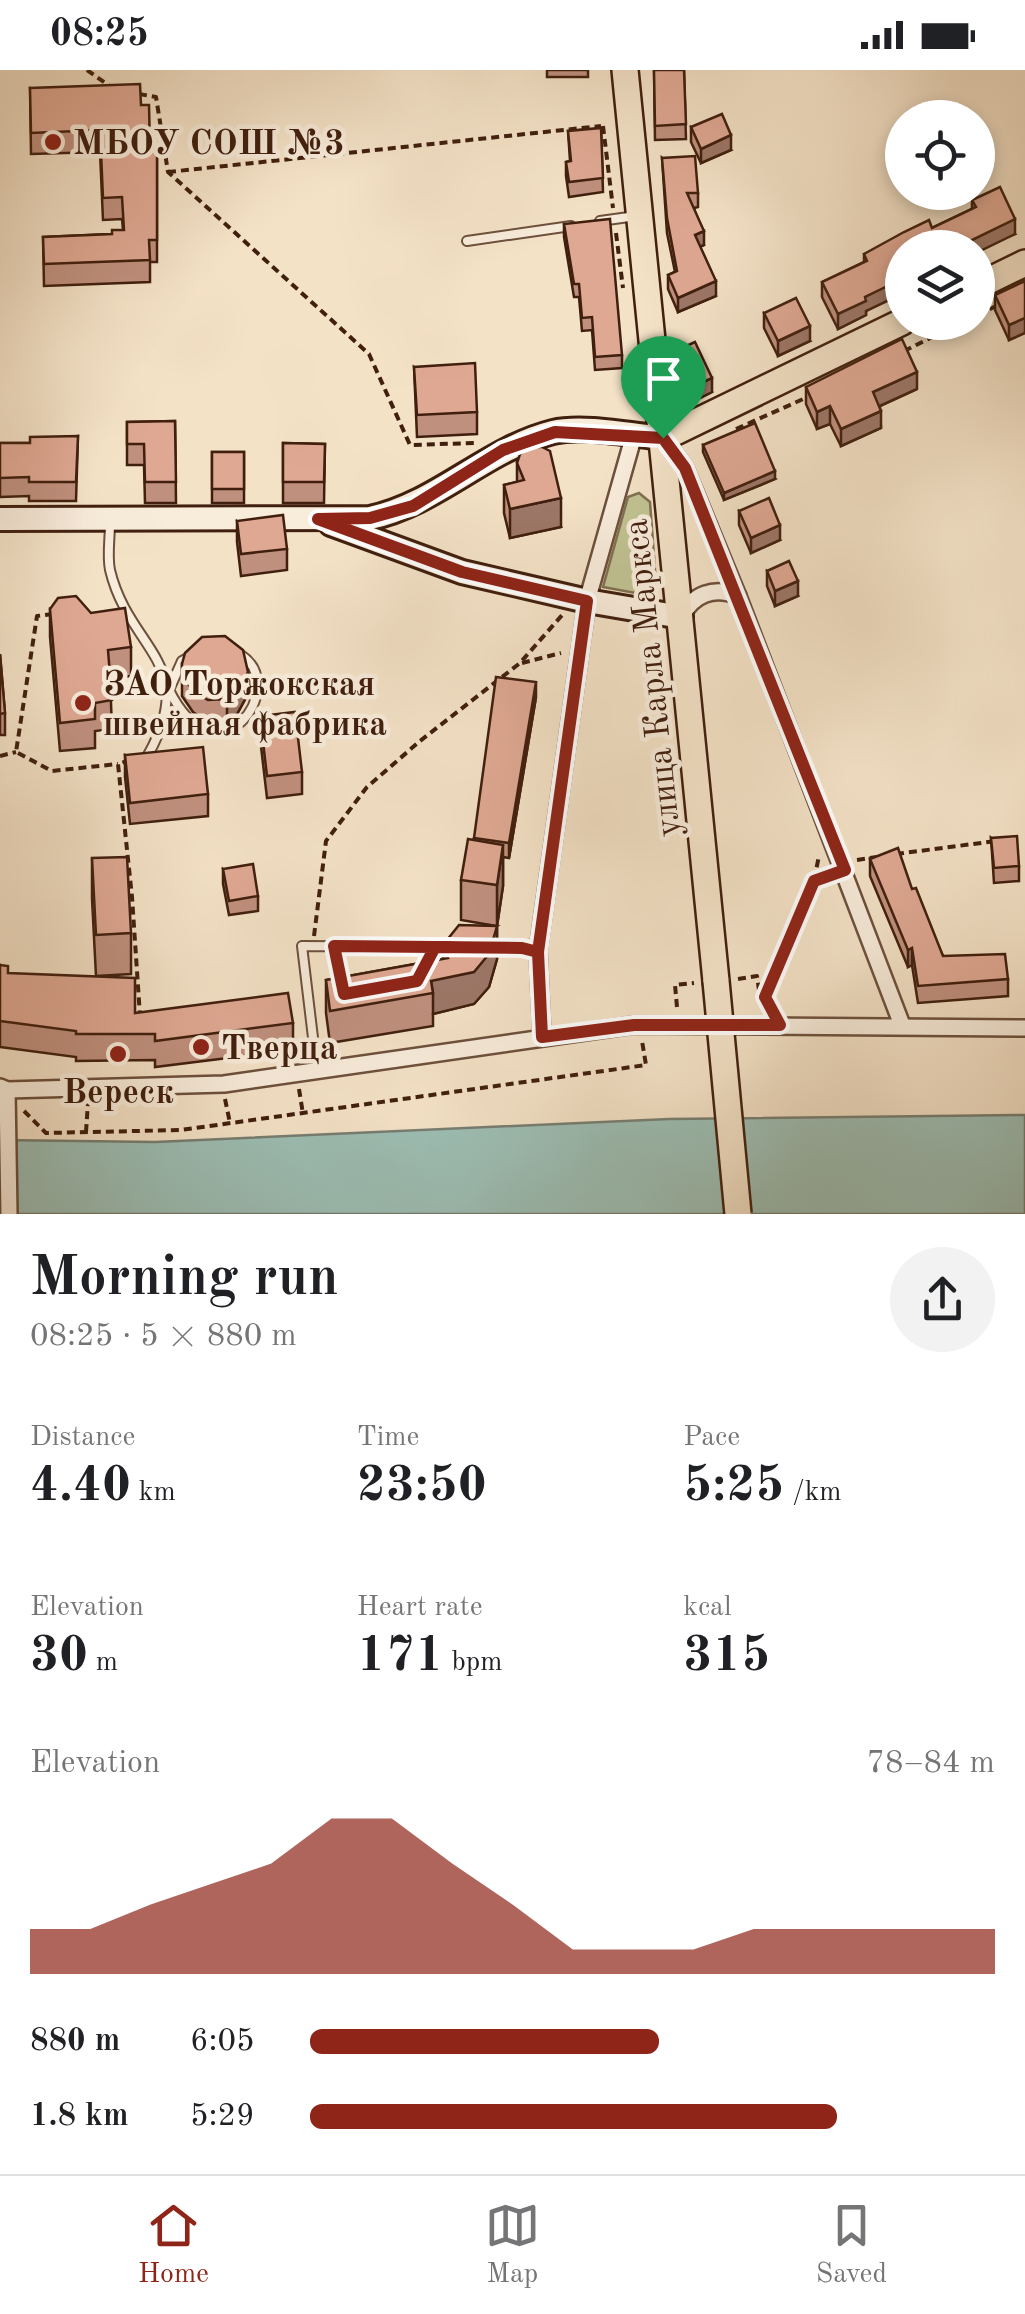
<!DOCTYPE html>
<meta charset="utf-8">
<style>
body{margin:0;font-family:"Old Standard TT",serif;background:#f2f2f2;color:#202124;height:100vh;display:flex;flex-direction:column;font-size:38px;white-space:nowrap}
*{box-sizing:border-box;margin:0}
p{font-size:32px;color:#757577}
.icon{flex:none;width:55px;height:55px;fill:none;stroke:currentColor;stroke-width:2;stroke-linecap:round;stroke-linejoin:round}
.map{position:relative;height:1144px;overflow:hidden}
.details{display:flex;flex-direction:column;background:#fff;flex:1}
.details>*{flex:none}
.buttons{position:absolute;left:885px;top:30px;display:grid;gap:20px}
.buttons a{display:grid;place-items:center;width:110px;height:110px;border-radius:50%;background:#fff;box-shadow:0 5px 15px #0003;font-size:50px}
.pin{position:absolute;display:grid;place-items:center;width:85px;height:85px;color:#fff;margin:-102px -42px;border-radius:50% 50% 50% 0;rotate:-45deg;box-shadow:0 0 10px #0007}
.pin .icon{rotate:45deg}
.round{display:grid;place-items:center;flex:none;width:105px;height:105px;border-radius:52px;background:#f2f2f2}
.head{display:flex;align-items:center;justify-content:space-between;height:170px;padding:0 30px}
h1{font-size:55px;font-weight:800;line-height:75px}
.metrics{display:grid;grid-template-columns:repeat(3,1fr);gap:15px;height:170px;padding:10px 30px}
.metrics div{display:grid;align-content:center}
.metrics b{font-size:50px;font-weight:800}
.metrics small{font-size:28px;font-weight:400}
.metrics p{font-size:28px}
.chart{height:280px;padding:20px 30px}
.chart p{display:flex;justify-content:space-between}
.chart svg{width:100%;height:180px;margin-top:10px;fill:#8f2418;opacity:.7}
ul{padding:0 30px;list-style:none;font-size:32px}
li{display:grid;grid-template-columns:160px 120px 1fr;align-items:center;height:75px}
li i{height:25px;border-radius:12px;background:#8f2418}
.status{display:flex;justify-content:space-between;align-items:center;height:70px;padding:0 50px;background:#fff;direction:ltr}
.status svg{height:28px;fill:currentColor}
.tab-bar{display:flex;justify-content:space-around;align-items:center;height:140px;border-top:2px solid #e0e0e0;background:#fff;font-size:28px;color:#757577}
.tab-bar a{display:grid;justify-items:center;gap:5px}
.tab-bar .current{color:#8f2418}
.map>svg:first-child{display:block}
.green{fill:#c0c293;stroke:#807050;stroke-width:2.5}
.water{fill:#9cbeb4;stroke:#777e72;stroke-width:2.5}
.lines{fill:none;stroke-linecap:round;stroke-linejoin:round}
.lane-casing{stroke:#6d503c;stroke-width:12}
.street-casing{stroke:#6d503c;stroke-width:20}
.secondary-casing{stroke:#401f0e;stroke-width:28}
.primary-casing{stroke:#401f0e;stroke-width:30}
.path{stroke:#401f0e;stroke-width:4;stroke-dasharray:8 5;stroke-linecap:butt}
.lane{stroke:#f8ecdb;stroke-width:8}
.street{stroke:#f8ecdb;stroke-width:15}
.secondary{stroke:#f8ecdb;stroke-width:22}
.primary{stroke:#f4e2c7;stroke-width:25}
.primary-bridge-casing{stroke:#401f0e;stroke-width:30;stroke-linecap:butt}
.primary-bridge{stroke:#f4e2c7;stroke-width:25}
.wall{fill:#c0907e;stroke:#401f0e;stroke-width:2.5}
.shaded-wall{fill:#9c7667;stroke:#401f0e;stroke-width:2.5}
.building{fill:#dfa893;stroke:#401f0e;stroke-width:2.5}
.route-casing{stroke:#fff;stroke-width:20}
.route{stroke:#8f2418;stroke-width:12}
.poi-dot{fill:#8f2418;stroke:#f8ecdb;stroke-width:4}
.labels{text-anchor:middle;stroke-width:9;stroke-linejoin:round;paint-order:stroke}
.poi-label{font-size:35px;font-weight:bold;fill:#401f0e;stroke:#f8ecdb;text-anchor:start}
.street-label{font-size:35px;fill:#401f0e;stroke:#f8ecdb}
</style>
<div class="status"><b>08:25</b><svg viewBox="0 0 49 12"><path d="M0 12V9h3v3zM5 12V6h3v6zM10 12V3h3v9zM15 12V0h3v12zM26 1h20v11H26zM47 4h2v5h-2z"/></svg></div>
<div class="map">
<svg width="1025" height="1144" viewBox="0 0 1025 1144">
<rect width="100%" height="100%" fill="#f4e2c7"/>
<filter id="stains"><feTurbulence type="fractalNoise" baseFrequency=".002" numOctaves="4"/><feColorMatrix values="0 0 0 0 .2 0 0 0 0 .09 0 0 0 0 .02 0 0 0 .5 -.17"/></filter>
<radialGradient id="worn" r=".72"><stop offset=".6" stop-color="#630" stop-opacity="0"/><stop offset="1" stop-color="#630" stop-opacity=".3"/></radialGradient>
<path class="green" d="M 639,423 L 650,432 L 657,527 L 603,517 L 628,427 Z"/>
<path class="water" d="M 1025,1045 L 1025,1144 L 0,1144 L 0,1070 L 155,1072 L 669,1049 Z"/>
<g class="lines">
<defs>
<g id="lane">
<path d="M 600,151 L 636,146"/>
<path d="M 467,171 L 571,156"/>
<path d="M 110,453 C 110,468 107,486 110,500 C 129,580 200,592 148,685"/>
<path d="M 211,575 C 221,577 232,579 241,585 C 290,617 218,718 169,620 L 182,591 Z"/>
<path d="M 334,876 L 343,916"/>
<path d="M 488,877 L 538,881"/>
<path d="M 314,976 L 302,876 L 449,877"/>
</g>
<g id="street">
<path d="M 665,371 L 685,398 L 738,526 L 902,955"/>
<path d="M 681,547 C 693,524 714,516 738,526"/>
<path d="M 542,967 L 538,881 L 587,531 L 634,365"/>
<path d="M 0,1017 L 7,1020 L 224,1014 L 634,955 L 1025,958"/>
<path d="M 7,1020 L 9,1144"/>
</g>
<g id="secondary">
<path d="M 0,449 L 370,448 C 437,434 486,379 553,362 C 583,355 632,365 663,368"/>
<path d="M 331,454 L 462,502 L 587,531 L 681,547"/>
</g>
<g id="primary">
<path d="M 625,0 L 716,911"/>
<path d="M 978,216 L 1025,193"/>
<path d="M 663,368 L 902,252"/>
</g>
</defs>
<use href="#lane" class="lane-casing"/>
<use href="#street" class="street-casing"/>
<use href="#secondary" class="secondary-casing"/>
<use href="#primary" class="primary-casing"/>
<g class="path">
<path d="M 87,0 L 111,17"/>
<path d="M 139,24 L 156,27 L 168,102 L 369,284 L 410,375 L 477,373"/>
<path d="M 603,56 L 613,138"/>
<path d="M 168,102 L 601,56"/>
<path d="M 616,163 L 623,218"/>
<path d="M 978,245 L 996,236"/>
<path d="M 904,281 L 963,252"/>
<path d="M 736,359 L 810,326"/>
<path d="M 53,544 L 37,546 L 16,682 L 52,701 L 118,694"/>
<path d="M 522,593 L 561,583"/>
<path d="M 0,686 L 16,682"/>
<path d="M 130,690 L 118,694 L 132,827 L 140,946"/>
<path d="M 896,784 L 996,771"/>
<path d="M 857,790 L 877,787"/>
<path d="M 814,810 L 819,786"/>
<path d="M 314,866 L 326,771 L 367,717 L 420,671 L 520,593 L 563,544"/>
<path d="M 738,909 L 757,906 L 761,934"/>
<path d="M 677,937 L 675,915 L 694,913"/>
<path d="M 773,941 L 765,927 L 813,811 L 826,806"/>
<path d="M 299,1019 L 303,1044"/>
<path d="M 225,1029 L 230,1053"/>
<path d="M 24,1041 L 46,1063 L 181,1060 L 646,995 L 642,971"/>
<path d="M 86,1062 L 88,1032"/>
</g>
<use href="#lane" class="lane"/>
<use href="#street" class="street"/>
<use href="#secondary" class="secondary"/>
<use href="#primary" class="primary"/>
<defs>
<path id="primary-bridge" d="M 716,911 L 738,1144"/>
</defs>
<use href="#primary-bridge" class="primary-bridge-casing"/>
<use href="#primary-bridge" class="primary-bridge"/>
</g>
<g class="wall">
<rect x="547" y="0" width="41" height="7"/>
<path d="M 654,0 L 684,0 L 686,69 L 655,70 Z"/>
<path d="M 30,18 L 141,35 L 150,77 L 157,77 L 157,192 L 150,192 L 150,212 L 44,216 L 43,167 L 112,164 L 123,160 L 122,149 L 103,150 L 100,82 L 31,84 Z"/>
<path d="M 691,57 L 731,80 L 701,93 L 691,72 Z"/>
<path d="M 601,58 L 603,122 L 569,127 L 566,106 L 566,92 L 570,91 L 568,61 Z"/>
<path d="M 662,88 L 698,123 L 698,137 L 694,138 L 704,175 L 700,177 L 716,226 L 678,242 L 668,219 L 668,205 L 675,202 L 667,163 Z"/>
<path d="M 972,130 L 1015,164 L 978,178 L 866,241 L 866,245 L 838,259 L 822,227 L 822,212 L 864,192 L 864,184 L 932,158 L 972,139 Z"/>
<path d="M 564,154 L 622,285 L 622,298 L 595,300 L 592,260 L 582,261 L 579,227 L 574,227 L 564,167 Z"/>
<path d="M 1025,211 L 1025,263 L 1009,270 L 995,240 L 995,225 Z"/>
<path d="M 764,243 L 810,271 L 778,286 L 764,258 Z"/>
<path d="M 673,282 L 712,322 L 690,333 L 673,297 Z"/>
<path d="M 414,297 L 477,342 L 477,364 L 417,367 Z"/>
<path d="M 806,317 L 917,319 L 880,336 L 881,358 L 841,376 L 830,354 L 817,359 L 806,334 Z"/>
<path d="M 175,351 L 176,433 L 145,433 L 144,395 L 127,395 L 127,352 Z"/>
<path d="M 78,366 L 76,431 L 29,431 L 29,426 L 0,427 L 0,373 L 30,373 Z"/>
<path d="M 283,373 L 325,374 L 324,433 L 283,433 Z"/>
<path d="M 703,375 L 775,409 L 724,430 L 703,382 Z"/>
<rect x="212" y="382" width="32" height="51"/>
<path d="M 517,393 L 561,457 L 510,468 L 504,443 L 504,415 L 517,412 Z"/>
<path d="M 739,441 L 780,470 L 751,483 L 739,455 Z"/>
<path d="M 237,451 L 287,479 L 287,500 L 241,506 L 237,472 Z"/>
<path d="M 767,501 L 798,526 L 775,536 L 767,516 Z"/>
<path d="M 50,539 L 131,577 L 131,606 L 110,608 L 112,659 L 95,661 L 95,678 L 60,681 L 50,567 Z"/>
<path d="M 0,584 L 5,643 L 5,665 L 0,665 Z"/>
<path d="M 182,594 L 248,624 L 237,644 L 227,650 L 208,652 L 193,642 L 182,626 Z"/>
<path d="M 536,627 L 509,788 L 503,787 L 503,816 L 497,856 L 497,889 L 489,917 L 474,934 L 433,944 L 433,956 L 330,973 L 326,943 L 326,910 L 443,889 L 443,875 L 496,856 L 461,850 L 461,810 L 474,768 Z"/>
<path d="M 260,646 L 302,702 L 302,724 L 267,728 L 260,668 Z"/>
<path d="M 125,685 L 208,724 L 208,746 L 130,754 L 125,707 Z"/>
<path d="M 991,768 L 1019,796 L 1019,811 L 994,813 Z"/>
<path d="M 92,788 L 131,863 L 131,904 L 96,906 L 92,829 Z"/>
<path d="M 870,789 L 912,819 L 943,886 L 1008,909 L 1008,926 L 918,933 L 912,895 L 908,897 L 870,806 Z"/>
<path d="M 223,799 L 258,826 L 258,841 L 229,845 L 223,814 Z"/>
<path d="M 0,895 L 8,903 L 135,943 L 293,953 L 293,980 L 155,997 L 155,990 L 76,991 L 76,987 L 0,977 Z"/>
</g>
<g class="shaded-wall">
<path d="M 731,65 L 731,80 L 701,93 L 701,79 Z"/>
<path d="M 1015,149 L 1015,164 L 978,182 L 978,178 L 968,178 L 968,172 Z"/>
<path d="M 704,161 L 704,175 L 695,179 L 695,165 Z"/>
<path d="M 902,206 L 902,224 L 866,241 L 866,245 L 838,259 L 838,244 L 865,227 Z"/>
<path d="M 716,211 L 716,226 L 678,242 L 678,228 Z"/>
<path d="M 1025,248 L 1025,263 L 1009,270 L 1009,255 Z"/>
<path d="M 810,256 L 810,271 L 778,286 L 778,271 Z"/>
<path d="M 917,302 L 917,319 L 873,339 L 873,322 Z"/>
<path d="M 712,308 L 712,322 L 690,333 L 690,318 Z"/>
<path d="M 830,336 L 830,354 L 817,359 L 817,342 Z"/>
<path d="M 881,341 L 881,358 L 841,376 L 841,359 Z"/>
<path d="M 775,401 L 775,409 L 724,430 L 724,423 Z"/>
<path d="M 561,428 L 561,457 L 510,468 L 510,439 Z"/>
<path d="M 780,455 L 780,470 L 751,483 L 751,468 Z"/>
<path d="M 798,511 L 798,526 L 775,536 L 775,521 Z"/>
<path d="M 248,602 L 248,624 L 237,644 L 227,650 L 227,629 Z"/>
<path d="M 536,612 L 536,627 L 509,788 L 509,773 Z"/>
<path d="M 503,775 L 503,816 L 497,856 L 497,815 Z"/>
<path d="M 497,856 L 497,889 L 489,917 L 474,934 L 433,944 L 433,923 L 431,911 Z"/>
<path d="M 912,878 L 912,895 L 908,897 L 908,880 Z"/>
</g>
<g class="building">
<path d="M 654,0 L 684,0 L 686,54 L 655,56 Z"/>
<path d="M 140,14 L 141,35 L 149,35 L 150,77 L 157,77 L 157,170 L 149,170 L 150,190 L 44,194 L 43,167 L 112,164 L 112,160 L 124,160 L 122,127 L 103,128 L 100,60 L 31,63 L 30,18 Z"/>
<path d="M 722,44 L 731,65 L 701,79 L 691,57 Z"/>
<path d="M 601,58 L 603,108 L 569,112 L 566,92 L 571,91 L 568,61 Z"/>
<path d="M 695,86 L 698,123 L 687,123 L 704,161 L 695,165 L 716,211 L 678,228 L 668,205 L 677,201 L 667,148 L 662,88 Z"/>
<path d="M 1000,117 L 1015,149 L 968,172 L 970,178 L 902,178 L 902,209 L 865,227 L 866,231 L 838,244 L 822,212 L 867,191 L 864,184 L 904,162 L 929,150 L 932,158 L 976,137 L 972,130 Z"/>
<path d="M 610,149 L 622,285 L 595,287 L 592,247 L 582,248 L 579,214 L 574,214 L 564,154 Z"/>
<path d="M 1025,211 L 1025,248 L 1009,255 L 995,225 Z"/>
<path d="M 796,228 L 810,256 L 778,271 L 764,243 Z"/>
<path d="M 902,269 L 917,302 L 873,322 L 881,341 L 841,359 L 830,336 L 817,342 L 806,317 Z"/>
<path d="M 695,272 L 712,308 L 690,318 L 673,282 Z"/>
<path d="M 475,293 L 477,342 L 417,345 L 414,297 Z"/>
<path d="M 175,351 L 176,412 L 145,412 L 144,374 L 127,374 L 127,352 Z"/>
<path d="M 755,353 L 775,401 L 724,423 L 703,375 Z"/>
<path d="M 78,366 L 76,412 L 29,412 L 29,407 L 0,408 L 0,373 L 30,373 L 30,367 Z"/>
<path d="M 283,373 L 325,374 L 324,412 L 283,412 Z"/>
<path d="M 530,377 L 542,377 L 550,381 L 561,428 L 510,439 L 504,415 L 524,410 L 517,393 L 520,384 Z"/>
<rect x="212" y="382" width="32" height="37"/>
<path d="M 769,428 L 780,455 L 751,468 L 739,441 Z"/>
<path d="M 283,445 L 287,479 L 241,484 L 237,451 Z"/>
<path d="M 789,491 L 798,511 L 775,521 L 767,501 Z"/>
<path d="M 76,526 L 91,543 L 125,538 L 131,577 L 108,580 L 112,630 L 95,633 L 95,649 L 60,653 L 50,539 L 58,528 Z"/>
<path d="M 225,566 L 243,580 L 248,602 L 237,622 L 227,629 L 208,630 L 193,621 L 182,605 L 182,594 L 185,583 L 202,567 Z"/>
<path d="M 0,584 L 5,643 L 0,644 Z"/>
<path d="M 496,607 L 536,612 L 509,773 L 474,768 Z"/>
<path d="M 295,642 L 302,702 L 267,706 L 260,646 Z"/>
<path d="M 203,677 L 208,724 L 130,733 L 125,685 Z"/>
<path d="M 1017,766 L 1019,796 L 994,798 L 991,768 Z"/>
<path d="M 468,769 L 503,775 L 497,815 L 461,810 Z"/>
<path d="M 898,778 L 912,819 L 916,818 L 943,886 L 1005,884 L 1008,909 L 918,916 L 912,878 L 908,880 L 870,789 Z"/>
<path d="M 127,787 L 131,863 L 96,865 L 92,788 Z"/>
<path d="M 253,794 L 258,826 L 229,831 L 223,799 Z"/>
<path d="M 459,855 L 497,856 L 489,884 L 474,902 L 431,911 L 433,923 L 330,941 L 326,910 L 448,888 L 443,875 Z"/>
<path d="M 0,895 L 8,896 L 8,903 L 135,908 L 135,943 L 288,923 L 293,953 L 155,971 L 155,964 L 76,964 L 76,961 L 0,951 Z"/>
</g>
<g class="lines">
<defs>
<path id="route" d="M 663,368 L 555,362 L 503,380 L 413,436 L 370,448 L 318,449 L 462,502 L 587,531 L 538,882 L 522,878 L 334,876 L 344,924 L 417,911 L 435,877 L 522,878 L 538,882 L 542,967 L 634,955 L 780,955 L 765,927 L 814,811 L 845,800 L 685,398 L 663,368"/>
</defs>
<use href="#route" class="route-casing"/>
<use href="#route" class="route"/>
</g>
<g class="poi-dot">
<circle cx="53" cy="72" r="10"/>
<circle cx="83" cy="633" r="10"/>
<circle cx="201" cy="977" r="10"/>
<circle cx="118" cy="984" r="10"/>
</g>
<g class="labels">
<g class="poi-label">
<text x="73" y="84">МБОУ СОШ №3</text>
<text x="103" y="625">ЗАО Торжокская<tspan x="103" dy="40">швейная фабрика</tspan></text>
<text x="221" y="989">Тверца</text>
<text x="118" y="1033" text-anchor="middle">Вереск</text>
</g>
<g class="street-label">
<text transform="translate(651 608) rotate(-96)" y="12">улица Карла Маркса</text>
</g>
</g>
<rect width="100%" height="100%" filter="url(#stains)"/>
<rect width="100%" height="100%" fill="url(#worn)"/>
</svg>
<div class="buttons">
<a><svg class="icon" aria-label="locate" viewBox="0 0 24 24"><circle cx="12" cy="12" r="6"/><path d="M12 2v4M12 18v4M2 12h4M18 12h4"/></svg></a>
<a><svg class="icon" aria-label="layers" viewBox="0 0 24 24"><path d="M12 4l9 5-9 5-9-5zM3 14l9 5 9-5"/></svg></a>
</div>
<div class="pin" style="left:663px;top:368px;background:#1e9e55"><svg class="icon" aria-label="arrive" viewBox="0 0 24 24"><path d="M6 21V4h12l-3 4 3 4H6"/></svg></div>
</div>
<section class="details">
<div class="head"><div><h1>Morning run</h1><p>08:25 · 5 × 880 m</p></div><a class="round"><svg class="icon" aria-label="share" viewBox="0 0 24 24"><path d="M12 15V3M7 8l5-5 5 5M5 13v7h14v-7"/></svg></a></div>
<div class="metrics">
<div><p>Distance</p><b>4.40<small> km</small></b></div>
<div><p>Time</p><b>23:50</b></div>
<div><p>Pace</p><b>5:25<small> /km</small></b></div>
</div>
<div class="metrics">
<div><p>Elevation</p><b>30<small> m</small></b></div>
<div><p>Heart rate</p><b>171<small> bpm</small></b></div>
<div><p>kcal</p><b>315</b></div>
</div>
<div class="chart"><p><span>Elevation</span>78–84 m</p>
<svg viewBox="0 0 160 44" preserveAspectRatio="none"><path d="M0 44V33L10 33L20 27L30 22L40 17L50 6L60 6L70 17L80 27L90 38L100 38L110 38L120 33L130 33L140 33L150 33L160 33V44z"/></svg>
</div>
<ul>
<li><b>880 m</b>6:05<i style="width:51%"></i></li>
<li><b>1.8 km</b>5:29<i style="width:77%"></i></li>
</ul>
</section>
<nav class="tab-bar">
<a class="current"><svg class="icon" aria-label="home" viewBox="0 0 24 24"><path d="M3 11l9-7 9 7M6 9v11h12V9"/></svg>Home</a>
<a><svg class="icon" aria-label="map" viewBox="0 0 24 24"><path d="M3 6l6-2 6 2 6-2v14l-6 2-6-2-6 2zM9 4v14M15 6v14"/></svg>Map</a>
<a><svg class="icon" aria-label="saved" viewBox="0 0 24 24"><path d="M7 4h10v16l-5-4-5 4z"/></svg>Saved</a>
</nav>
